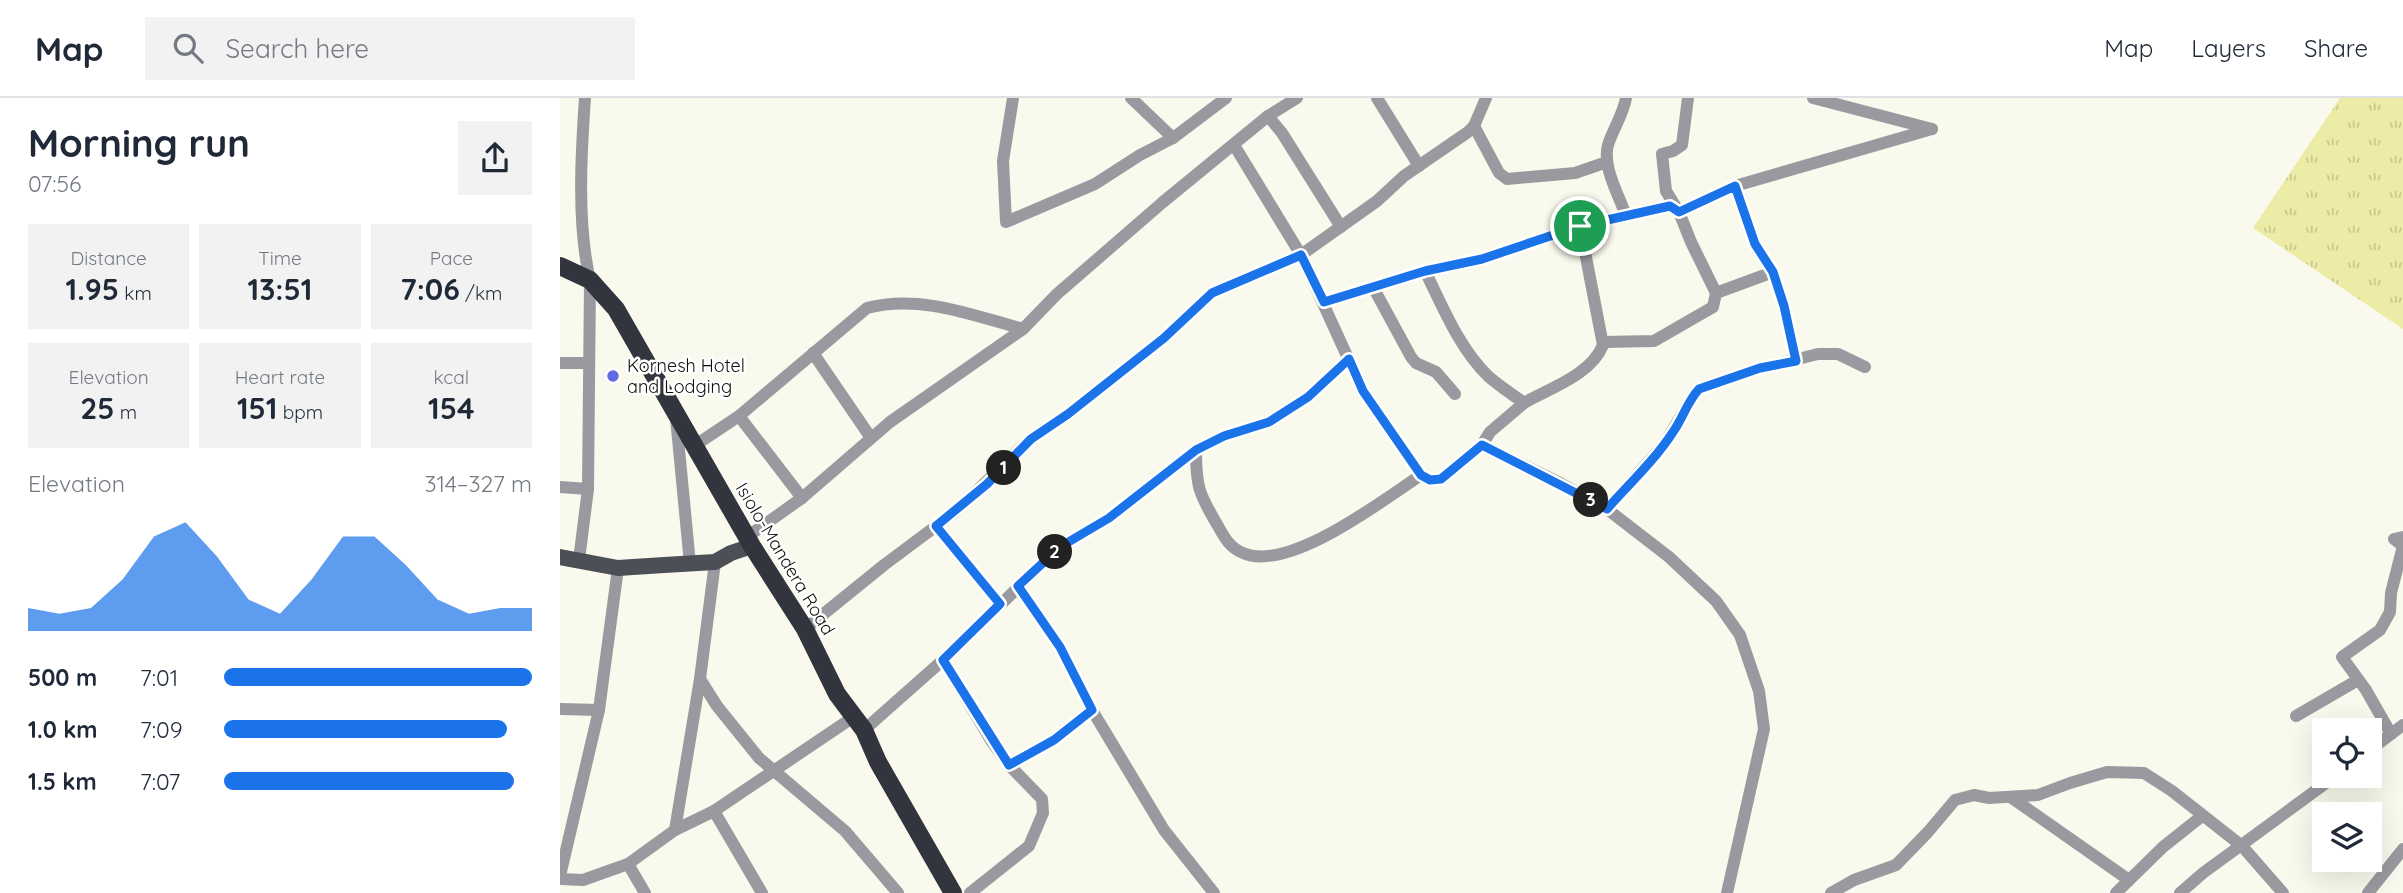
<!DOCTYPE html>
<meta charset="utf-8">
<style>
body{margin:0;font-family:Quicksand,sans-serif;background:#f2f2f3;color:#1f2937;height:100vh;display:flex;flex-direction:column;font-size:26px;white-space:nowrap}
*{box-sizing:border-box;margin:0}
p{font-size:23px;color:#747a83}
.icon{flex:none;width:38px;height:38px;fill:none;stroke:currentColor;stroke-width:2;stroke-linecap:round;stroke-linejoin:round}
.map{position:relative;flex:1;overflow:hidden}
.drawer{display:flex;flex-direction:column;background:#fff;width:560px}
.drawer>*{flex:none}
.controls{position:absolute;left:1752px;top:620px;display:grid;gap:14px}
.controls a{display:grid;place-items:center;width:70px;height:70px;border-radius:0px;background:#fff;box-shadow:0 7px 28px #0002;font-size:35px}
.pin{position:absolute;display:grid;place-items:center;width:60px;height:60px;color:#fff;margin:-30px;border:4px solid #fff;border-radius:50%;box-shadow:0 2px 7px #0007}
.km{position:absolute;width:35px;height:35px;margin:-18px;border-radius:50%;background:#222;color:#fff;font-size:19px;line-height:35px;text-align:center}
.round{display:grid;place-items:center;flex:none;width:74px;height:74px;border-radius:0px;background:#f2f2f3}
.headline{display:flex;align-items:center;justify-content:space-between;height:119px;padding:0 28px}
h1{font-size:38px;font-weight:800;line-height:52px}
.metrics{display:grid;grid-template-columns:repeat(3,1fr);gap:10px;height:119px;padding:7px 28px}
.metrics div{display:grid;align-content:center;border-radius:0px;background:#f2f2f3;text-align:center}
.metrics b{font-size:30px;font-weight:800}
.metrics small{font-size:19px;font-weight:400}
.metrics p{font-size:19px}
.chart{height:196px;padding:14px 28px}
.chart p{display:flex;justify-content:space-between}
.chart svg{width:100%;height:126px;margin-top:7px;fill:#1a73e8;opacity:.7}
ul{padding:0 28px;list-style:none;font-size:23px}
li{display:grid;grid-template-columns:112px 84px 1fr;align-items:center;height:52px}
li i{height:18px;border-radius:9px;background:#1a73e8}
header{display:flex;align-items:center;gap:42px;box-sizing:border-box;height:98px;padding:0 35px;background:#fff;border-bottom:2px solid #e0e1e3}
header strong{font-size:33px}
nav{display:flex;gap:38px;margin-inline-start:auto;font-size:24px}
.search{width:490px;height:63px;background:#f2f2f3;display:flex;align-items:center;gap:18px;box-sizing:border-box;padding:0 24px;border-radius:0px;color:#747a83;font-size:26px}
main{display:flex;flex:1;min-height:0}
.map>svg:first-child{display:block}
.grass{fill:url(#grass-tufts)}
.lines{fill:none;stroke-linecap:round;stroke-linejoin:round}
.minor{stroke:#999a9f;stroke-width:12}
.major{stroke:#4d4f57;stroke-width:16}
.highway{stroke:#33353e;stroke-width:18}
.route-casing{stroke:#fff;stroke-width:14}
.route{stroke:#1a73e8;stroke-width:9}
.poi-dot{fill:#6168e0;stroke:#fff;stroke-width:2.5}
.labels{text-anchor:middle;stroke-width:5;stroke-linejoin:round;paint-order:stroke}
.poi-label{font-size:18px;fill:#0f0f0b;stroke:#fff;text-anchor:start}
.street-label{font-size:18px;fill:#0f0f0b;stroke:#fff}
</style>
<header>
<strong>Map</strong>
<div class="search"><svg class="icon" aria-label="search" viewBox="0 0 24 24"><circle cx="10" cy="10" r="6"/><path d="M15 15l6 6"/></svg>Search here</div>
<nav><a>Map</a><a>Layers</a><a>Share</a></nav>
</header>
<main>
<section class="drawer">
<div class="headline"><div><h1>Morning run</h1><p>07:56</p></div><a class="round"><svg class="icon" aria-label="share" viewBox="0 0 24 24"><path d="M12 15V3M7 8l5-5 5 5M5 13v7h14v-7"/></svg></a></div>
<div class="metrics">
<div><p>Distance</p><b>1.95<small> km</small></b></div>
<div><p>Time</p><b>13:51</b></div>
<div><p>Pace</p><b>7:06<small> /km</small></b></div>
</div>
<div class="metrics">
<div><p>Elevation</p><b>25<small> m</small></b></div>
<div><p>Heart rate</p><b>151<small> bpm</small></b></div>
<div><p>kcal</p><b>154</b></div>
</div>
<div class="chart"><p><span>Elevation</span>314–327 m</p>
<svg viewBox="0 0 160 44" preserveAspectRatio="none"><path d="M0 44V36L10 38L20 36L30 26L40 11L50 6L60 18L70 33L80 38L90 26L100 11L110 11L120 21L130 33L140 38L150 36L160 36V44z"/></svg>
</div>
<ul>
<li><b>500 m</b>7:01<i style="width:100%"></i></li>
<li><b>1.0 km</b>7:09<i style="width:92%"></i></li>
<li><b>1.5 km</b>7:07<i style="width:94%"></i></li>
</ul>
</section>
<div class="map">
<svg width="1843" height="795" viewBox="0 0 1843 795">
<defs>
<pattern id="grass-tufts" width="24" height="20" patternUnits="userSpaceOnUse" patternTransform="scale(1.75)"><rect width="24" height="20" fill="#ececa6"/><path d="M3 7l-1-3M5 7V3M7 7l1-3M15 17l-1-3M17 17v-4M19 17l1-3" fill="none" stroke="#c9c98e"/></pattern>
</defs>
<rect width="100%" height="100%" fill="#f9f9ed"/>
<path class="grass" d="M 1780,0 L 1843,0 L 1843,231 L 1693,130 Z"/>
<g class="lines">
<g class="minor">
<path d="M 453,0 L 443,63 L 446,124 L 535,86 L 580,57 L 613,40 L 666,0"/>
<path d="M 571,0 L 613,40"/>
<path d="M 817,0 L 859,68"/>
<path d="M 1066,0 C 1063,17 1053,31 1048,47 C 1042,69 1059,97 1066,118"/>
<path d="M 1253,0 L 1372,31"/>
<path d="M 708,18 L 722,35 L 781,129"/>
<path d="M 914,28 L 939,75 L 947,81 L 1015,75 L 1047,64"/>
<path d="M 674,47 L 741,157 L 803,293 L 861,377 L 871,382 L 881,381 L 922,347 L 1000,385 L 1047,411 L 1109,459 L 1156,503 L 1180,537 L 1199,593 L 1204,631 L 1167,795"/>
<path d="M 1175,88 L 1195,146 L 1213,174 L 1224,208 L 1236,263"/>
<path d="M 865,173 C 883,209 899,250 928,278 C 939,288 952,296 964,305 L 930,334 L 922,347"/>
<path d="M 813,189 L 851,259 L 856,265 L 876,274 L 895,296"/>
<path d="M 1156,195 L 1213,174"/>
<path d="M 764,204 L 865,173 L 922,161 L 1020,128 L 1110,108 L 1119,114 L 1175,88 L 1372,31"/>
<path d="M 1043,244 L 1094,243 L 1153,209 L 1156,195 L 1131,144 L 1119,114 L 1106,93 L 1102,56 L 1113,53 L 1122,47 L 1128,0"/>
<path d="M 253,255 L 311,340"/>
<path d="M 0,265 L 28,265"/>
<path d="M 964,305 C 990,290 1031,277 1043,247 L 1020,128"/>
<path d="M 179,318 L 242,400"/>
<path d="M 116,320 L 130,466"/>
<path d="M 134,348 L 179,318 L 307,210 C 359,196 412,217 463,231"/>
<path d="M 636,352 C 636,389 639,396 658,428 C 664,439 670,450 683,455 C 729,475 823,402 861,377"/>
<path d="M 0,389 L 28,391"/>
<path d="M 1047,411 L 1105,345 L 1132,299 L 1139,291 L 1201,270 L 1258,256 L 1278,256 L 1305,269"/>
<path d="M 376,428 L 440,506"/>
<path d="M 187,439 L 242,400 L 330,324 L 463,231 L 497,196 L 603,104 L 708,18 L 737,0"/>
<path d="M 19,462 L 28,391 L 30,182 C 17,127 21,57 25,0"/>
<path d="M 458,488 L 500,549 L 532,612 L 604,732 L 654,795"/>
<path d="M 245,531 L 324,467 L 395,414 L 471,340 L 508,316 L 604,240 L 652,195 L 741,157 L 817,103 L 844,78 L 908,34 L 914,28 L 926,0"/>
<path d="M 383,562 L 432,644 L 449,667 L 494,642 L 532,612"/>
<path d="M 140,581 L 157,608 L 199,660 L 285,733 L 338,795"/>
<path d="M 0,611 L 39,612"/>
<path d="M 1736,618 L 1798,582"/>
<path d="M 304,632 L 383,562 L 500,449 L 549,420 L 636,352 L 664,338 L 709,324 L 748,299 L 789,261"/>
<path d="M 1831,636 L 1806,592 L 1782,559 L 1820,532 L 1830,514 L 1831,495 L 1843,448 L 1834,441 L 1843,439"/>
<path d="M 1810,652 L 1843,627"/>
<path d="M 1452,700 L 1569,782"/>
<path d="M 154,713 L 202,795"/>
<path d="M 115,732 L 140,581 L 155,464"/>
<path d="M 68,766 L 85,795"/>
<path d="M 0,778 L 39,612 L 58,470"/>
<path d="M 0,781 L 23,782 L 68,766 L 115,732 L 154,713 L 295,618"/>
<path d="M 410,795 L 469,748 L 483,715 L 482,701 L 449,667"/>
<path d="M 1271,795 L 1294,782 L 1336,767 L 1368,734 L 1395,702 L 1414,697 L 1429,700 L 1478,697 L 1510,685 L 1547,674 L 1584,675 L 1612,693 L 1682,748 L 1723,795"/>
<path d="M 1556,795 L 1603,749 L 1642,718"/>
<path d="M 1620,795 L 1643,775 L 1777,677"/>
<path d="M 1808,795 L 1843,751"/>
</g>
<path class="major" d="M 0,459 L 58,470 L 104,467 L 155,464 L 171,455 L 192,448"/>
<path class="highway" d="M 0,168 L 30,182 L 56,211 L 192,448 L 245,531 L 277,596 L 304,632 L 318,664 L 393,795"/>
</g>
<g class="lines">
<defs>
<path id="route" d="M 1175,88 L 1195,146 L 1213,174 L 1224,208 L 1236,263 L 1200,270 L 1139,291 C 1127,304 1123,320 1113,334 C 1095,362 1069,386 1047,411 L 922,347 L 881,381 L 870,382 L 861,377 L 803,293 L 789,261 L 748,299 L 709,324 L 664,338 L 636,352 L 549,420 L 500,449 L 458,488 L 500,549 L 532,612 L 494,642 L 449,667 L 383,562 L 440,506 L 376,428 L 427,386 L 471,341 L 508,316 L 604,240 L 652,195 L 741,157 L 764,204 L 865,173 L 922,161 L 1020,128 L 1110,108 L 1119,114 Z"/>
</defs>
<use href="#route" class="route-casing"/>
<use href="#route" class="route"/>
</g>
<circle class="poi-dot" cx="53" cy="278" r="7"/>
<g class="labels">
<g class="poi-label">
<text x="67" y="274">Kornesh Hotel<tspan x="67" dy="21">and Lodging</tspan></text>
</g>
<g class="street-label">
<text transform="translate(225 461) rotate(59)" y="6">Isiolo-Mandera Road</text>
</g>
</g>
</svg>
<div class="controls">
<a><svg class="icon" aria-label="locate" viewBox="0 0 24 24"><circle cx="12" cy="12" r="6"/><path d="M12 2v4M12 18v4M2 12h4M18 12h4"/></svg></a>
<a><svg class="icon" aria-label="layers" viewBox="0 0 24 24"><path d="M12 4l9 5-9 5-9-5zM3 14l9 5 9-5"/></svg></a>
</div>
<div class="pin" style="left:1020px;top:128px;background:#1e9e55"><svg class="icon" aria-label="arrive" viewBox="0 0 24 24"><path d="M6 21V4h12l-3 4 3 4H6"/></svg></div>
<b class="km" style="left:444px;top:370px">1</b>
<b class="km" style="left:495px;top:454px">2</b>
<b class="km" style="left:1031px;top:402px">3</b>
</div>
</main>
